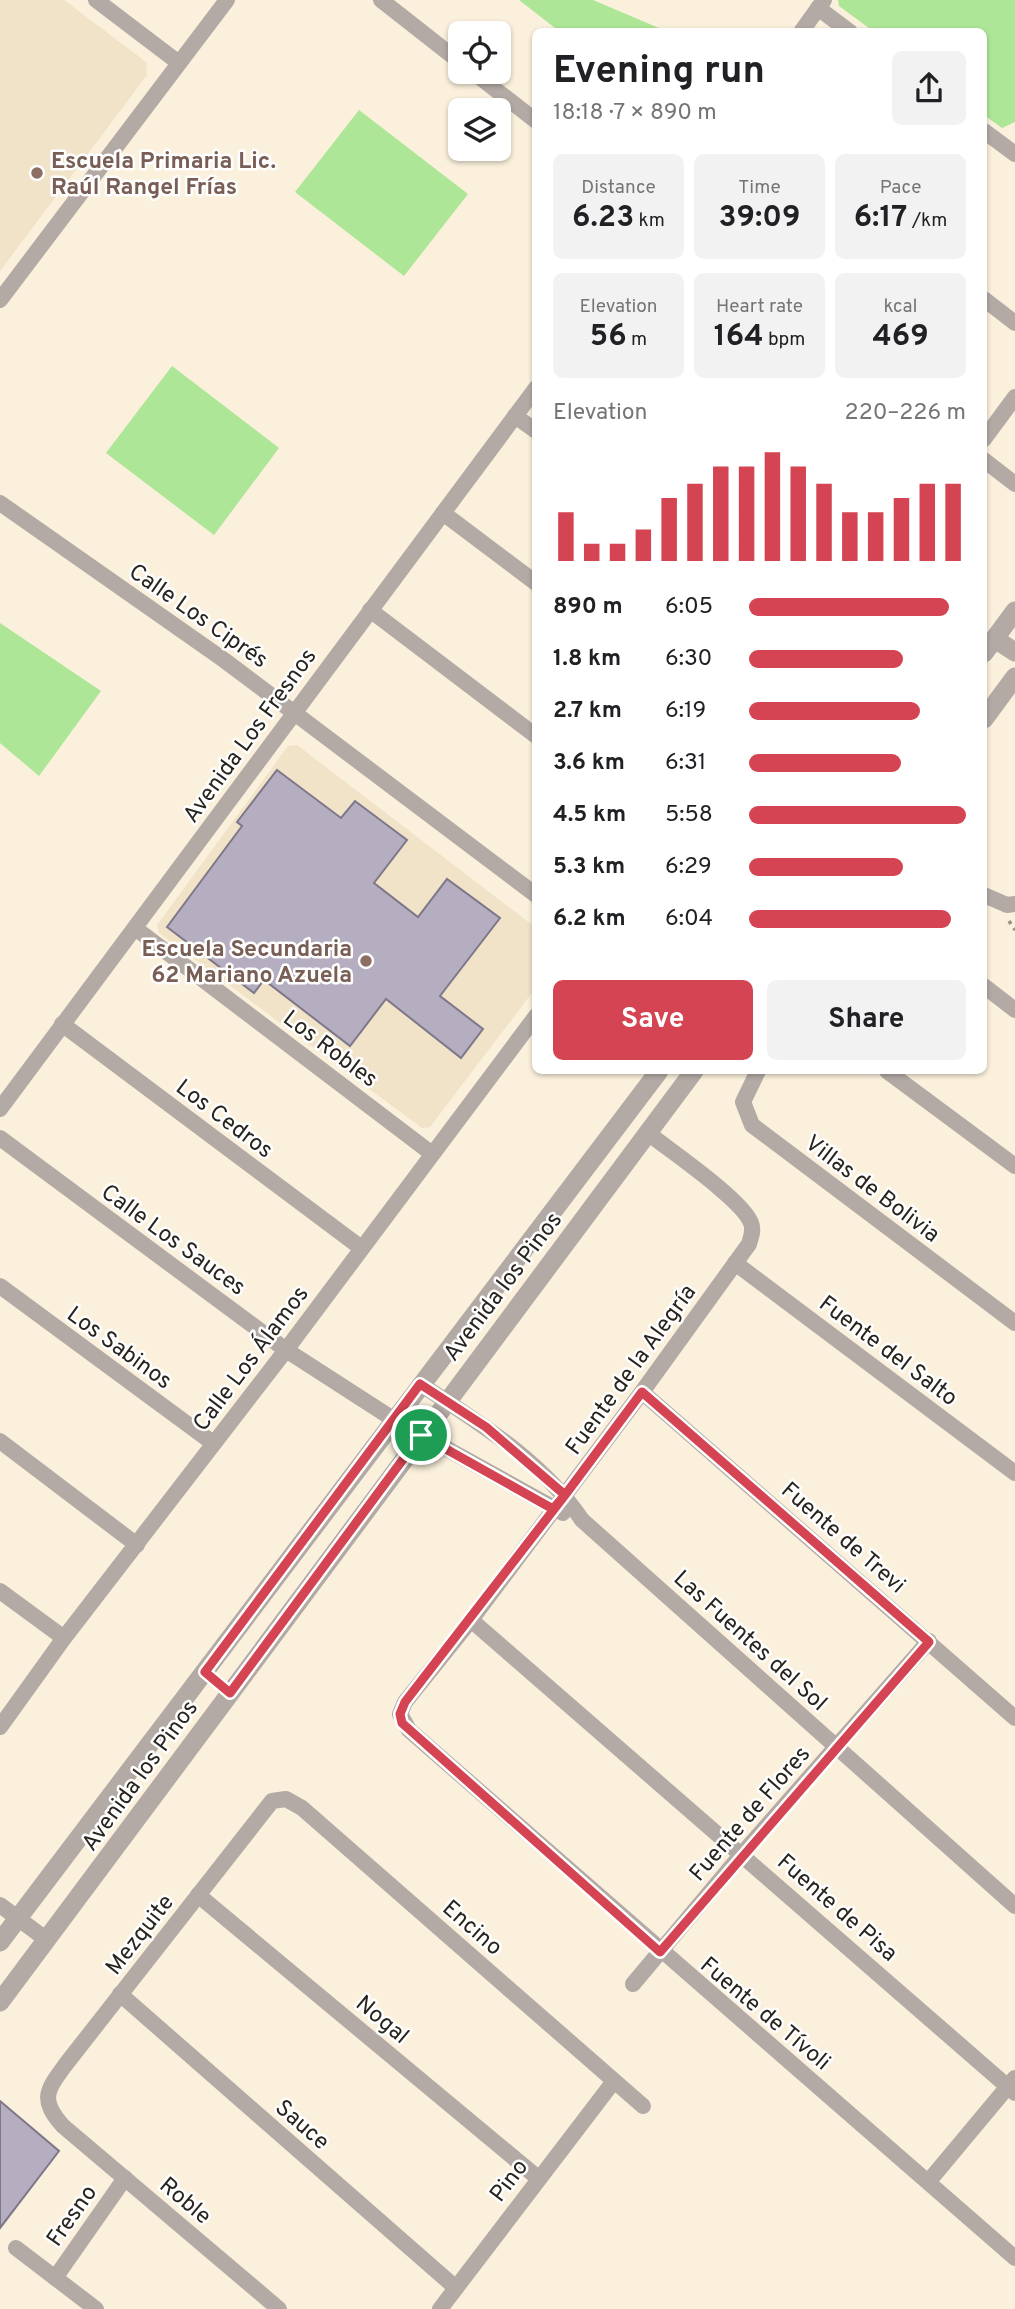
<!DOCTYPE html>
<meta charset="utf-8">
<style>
body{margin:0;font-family:Overpass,sans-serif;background:#f2f2f2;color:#202124;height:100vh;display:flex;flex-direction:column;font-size:26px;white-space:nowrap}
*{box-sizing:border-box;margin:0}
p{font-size:23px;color:#757577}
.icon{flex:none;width:38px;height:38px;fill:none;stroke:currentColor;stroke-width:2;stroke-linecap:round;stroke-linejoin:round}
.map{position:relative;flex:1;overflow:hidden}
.drawer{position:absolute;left:532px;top:28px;width:455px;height:1046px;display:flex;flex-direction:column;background:#fff;border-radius:10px;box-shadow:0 2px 5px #0004}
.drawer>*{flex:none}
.buttons{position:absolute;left:448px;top:21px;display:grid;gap:14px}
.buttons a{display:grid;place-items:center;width:63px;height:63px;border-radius:10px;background:#fff;box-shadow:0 2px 5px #0004;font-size:35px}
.pin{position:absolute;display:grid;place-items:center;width:60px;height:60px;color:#fff;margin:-30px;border:4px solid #fff;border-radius:50%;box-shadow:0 2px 7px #0007}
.round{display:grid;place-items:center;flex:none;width:74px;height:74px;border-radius:10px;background:#f2f2f2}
.summary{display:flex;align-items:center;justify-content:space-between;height:119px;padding:0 21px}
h1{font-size:38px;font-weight:700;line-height:52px}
.figures{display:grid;grid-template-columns:repeat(3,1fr);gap:10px;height:119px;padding:7px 21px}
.figures div{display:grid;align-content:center;border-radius:10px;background:#f2f2f2;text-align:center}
.figures b{font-size:30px;font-weight:700}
.figures small{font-size:19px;font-weight:400}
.figures p{font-size:19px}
.chart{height:196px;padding:14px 21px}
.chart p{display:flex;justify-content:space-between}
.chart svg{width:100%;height:126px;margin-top:7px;stroke:#d44452;stroke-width:6}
.button{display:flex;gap:14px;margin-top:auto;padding:14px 21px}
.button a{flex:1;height:80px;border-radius:10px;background:#d44452;color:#fff;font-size:28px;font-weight:700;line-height:80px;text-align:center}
.button a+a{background:#f2f2f2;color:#202124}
ul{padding:0 21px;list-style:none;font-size:23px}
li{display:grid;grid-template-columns:112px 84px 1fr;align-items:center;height:52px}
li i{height:18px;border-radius:9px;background:#d44452}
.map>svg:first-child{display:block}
.built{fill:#f0e3c8}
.green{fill:#ade696}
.building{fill:#b5adc0;stroke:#7e7789;stroke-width:2}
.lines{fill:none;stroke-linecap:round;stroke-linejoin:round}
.path{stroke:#9a9284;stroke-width:3.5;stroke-dasharray:3.5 5;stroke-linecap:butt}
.minor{stroke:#b3aaa5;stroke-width:16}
.tertiary{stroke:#b3aaa5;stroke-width:19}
.route-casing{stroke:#fff;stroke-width:14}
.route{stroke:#d44452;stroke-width:9}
.education-dot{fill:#8d6e63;stroke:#fefefe;stroke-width:2.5}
.labels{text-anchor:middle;stroke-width:5;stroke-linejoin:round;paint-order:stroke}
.education-label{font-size:23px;font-weight:bold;fill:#785e54;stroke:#fefefe;text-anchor:start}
.street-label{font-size:23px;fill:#28241d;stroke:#fefefe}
</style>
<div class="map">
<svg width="1015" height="2309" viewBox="0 0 1015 2309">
<rect width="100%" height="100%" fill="#faf0dc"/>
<g class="built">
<path d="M 0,0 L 64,0 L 146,62 L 147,75 L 0,271 Z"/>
<path d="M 297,745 L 535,927 L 535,989 L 430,1127 L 422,1128 L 159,933 L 157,925 L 288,746 Z"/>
</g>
<g class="green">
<path d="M 519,0 L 593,0 L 666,31 L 559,31 Z"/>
<path d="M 838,0 L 1015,0 L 1015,122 L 1002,128 L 984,115 L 984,32 L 873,31 L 839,6 Z"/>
<path d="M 359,110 L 468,194 L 404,276 L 295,192 Z"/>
<path d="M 172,366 L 279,448 L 214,535 L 106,453 Z"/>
<path d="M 0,623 L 101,691 L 39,776 L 0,743 Z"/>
</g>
<g class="building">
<path d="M 277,770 L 341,818 L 355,801 L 407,840 L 374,883 L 418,917 L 447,879 L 500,918 L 440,996 L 483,1029 L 461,1058 L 386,999 L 350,1046 L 264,980 L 254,993 L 167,927 L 242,826 L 237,822 Z"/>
<path d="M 0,2101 L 59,2151 L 0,2228 Z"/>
</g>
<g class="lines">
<path class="path" d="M 1009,921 L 1015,930"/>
<g class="minor">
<path d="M 96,0 L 179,63"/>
<path d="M 381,0 L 460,62"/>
<path d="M 818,8 L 850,32"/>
<path d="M 801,32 L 824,0"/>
<path d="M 473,72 L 536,121"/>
<path d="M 984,131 L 1015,154"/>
<path d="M 984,299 L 1015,323"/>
<path d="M 0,300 L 227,0"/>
<path d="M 515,416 L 536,431"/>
<path d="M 984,439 L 1015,397"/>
<path d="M 984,460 L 1015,484"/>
<path d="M 0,503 L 224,660 L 536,895"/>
<path d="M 443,513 L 536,583"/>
<path d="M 370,610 L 536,736"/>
<path d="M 984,895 L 1007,905 L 1015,904"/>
<path d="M 135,928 L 431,1153"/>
<path d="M 984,986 L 1015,1010"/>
<path d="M 62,1024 L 360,1247"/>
<path d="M 758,1071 L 743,1102 L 752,1125 L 1015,1323"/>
<path d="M 887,1071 L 1015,1166"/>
<path d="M 0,1109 L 536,388"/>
<path d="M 648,1133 C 669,1150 743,1200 751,1223 C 754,1230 751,1237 749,1244 L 642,1392 L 471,1620 L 405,1702 L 400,1714 L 409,1730 L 1015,2258"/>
<path d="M 0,1138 L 286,1350 L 393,1419 L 563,1513"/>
<path d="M 735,1263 L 1015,1473"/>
<path d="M 0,1286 L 213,1443"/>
<path d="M 420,1384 C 478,1422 542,1461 582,1520 L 1015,1906"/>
<path d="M 642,1392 L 1015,1718"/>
<path d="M 0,1441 L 137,1545"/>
<path d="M 0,1591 L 64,1638"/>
<path d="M 471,1620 L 1015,2093"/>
<path d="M 0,1727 L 64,1638 L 286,1350 L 536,1016"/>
<path d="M 198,1895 L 538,2178"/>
<path d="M 0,1905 L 47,1940"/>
<path d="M 633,1984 L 742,1854 L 929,1641"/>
<path d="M 120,1994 L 456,2288"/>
<path d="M 929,2181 L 1015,2078"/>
<path d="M 16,2248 L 96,2309"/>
<path d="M 55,2278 L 125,2178"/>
<path d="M 279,2309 L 63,2126 C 39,2099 47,2090 66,2064 L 272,1801 L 286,1799 L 302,1808 L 643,2106"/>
<path d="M 440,2309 L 614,2081"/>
</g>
<g class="tertiary">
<path d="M 995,639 L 1015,652"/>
<path d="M 984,653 L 1015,611"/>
<path d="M 984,719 L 1015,677"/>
<path d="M 0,1942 L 659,1071"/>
<path d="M 0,2002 L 694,1071"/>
</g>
</g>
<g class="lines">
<defs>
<path id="route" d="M 421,1435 L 230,1693 L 205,1672 L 420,1384 L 486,1427 L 565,1495 L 405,1702 L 400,1714 L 402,1723 L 660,1952 L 929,1642 L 642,1392 L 565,1495 L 553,1509 L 421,1435"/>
</defs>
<use href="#route" class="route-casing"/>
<use href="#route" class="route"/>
</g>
<g class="education-dot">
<circle cx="37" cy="173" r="7"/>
<circle cx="366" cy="961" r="7"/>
</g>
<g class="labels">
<g class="education-label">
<text x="51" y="168">Escuela Primaria Lic.<tspan x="51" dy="26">Raúl Rangel Frías</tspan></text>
<text x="352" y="956" text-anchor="end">Escuela Secundaria<tspan x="352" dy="26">62 Mariano Azuela</tspan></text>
</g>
<g class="street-label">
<text transform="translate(199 615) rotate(35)" y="8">Calle Los Ciprés</text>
<text transform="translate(249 735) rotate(-54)" y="8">Avenida Los Fresnos</text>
<text transform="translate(331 1048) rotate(37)" y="8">Los Robles</text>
<text transform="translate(225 1118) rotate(37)" y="8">Los Cedros</text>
<text transform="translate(873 1188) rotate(37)" y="8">Villas de Bolivia</text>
<text transform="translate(174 1239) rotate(36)" y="8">Calle Los Sauces</text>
<text transform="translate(502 1286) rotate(-53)" y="8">Avenida los Pinos</text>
<text transform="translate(120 1347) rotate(36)" y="8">Los Sabinos</text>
<text transform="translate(889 1350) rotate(37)" y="8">Fuente del Salto</text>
<text transform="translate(250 1358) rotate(-53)" y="8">Calle Los Álamos</text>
<text transform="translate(630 1369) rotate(-54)" y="8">Fuente de la Alegría</text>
<text transform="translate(844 1537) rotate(41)" y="8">Fuente de Trevi</text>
<text transform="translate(751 1640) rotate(42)" y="8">Las Fuentes del Sol</text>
<text transform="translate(139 1775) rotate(-54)" y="8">Avenida los Pinos</text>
<text transform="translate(749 1813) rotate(-49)" y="8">Fuente de Flores</text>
<text transform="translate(838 1907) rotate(41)" y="8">Fuente de Pisa</text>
<text transform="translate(473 1927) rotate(41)" y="8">Encino</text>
<text transform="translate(139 1934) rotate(-52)" y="8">Mezquite</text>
<text transform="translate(766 2013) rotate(40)" y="8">Fuente de Tívoli</text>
<text transform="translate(383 2019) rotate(40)" y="8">Nogal</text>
<text transform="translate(303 2124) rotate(41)" y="8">Sauce</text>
<text transform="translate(508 2180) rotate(-53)" y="8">Pino</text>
<text transform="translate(186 2200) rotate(40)" y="8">Roble</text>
<text transform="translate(71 2215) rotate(-55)" y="8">Fresno</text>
</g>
</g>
</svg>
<div class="buttons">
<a><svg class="icon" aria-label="locate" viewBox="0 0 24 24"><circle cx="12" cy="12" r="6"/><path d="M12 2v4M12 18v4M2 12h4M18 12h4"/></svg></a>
<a><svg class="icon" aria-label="layers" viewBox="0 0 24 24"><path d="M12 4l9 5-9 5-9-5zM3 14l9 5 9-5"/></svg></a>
</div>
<div class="pin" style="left:421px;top:1435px;background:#1e9e55"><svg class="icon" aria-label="arrive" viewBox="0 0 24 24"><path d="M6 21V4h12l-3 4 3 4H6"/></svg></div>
<section class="drawer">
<div class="summary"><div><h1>Evening run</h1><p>18:18 · 7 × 890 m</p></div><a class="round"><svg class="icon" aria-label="share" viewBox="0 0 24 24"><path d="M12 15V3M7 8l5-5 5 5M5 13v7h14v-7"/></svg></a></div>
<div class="figures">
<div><p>Distance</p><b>6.23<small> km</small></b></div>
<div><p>Time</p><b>39:09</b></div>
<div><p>Pace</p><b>6:17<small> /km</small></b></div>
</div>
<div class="figures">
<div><p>Elevation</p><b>56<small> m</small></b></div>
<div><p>Heart rate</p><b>164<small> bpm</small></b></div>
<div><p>kcal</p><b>469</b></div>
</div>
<div class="chart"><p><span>Elevation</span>220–226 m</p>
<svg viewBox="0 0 160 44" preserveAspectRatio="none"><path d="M5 44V27M15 44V38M25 44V38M35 44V33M45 44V22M55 44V17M65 44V11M75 44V11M85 44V6M95 44V11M105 44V17M115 44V27M125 44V27M135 44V22M145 44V17M155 44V17"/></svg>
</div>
<ul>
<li><b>890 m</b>6:05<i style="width:92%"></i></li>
<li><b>1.8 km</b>6:30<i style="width:71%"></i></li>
<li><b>2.7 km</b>6:19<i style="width:79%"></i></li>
<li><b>3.6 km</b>6:31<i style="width:70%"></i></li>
<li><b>4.5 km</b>5:58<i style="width:100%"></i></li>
<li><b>5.3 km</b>6:29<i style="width:71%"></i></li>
<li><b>6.2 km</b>6:04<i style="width:93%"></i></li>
</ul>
<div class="button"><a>Save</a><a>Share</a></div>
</section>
</div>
